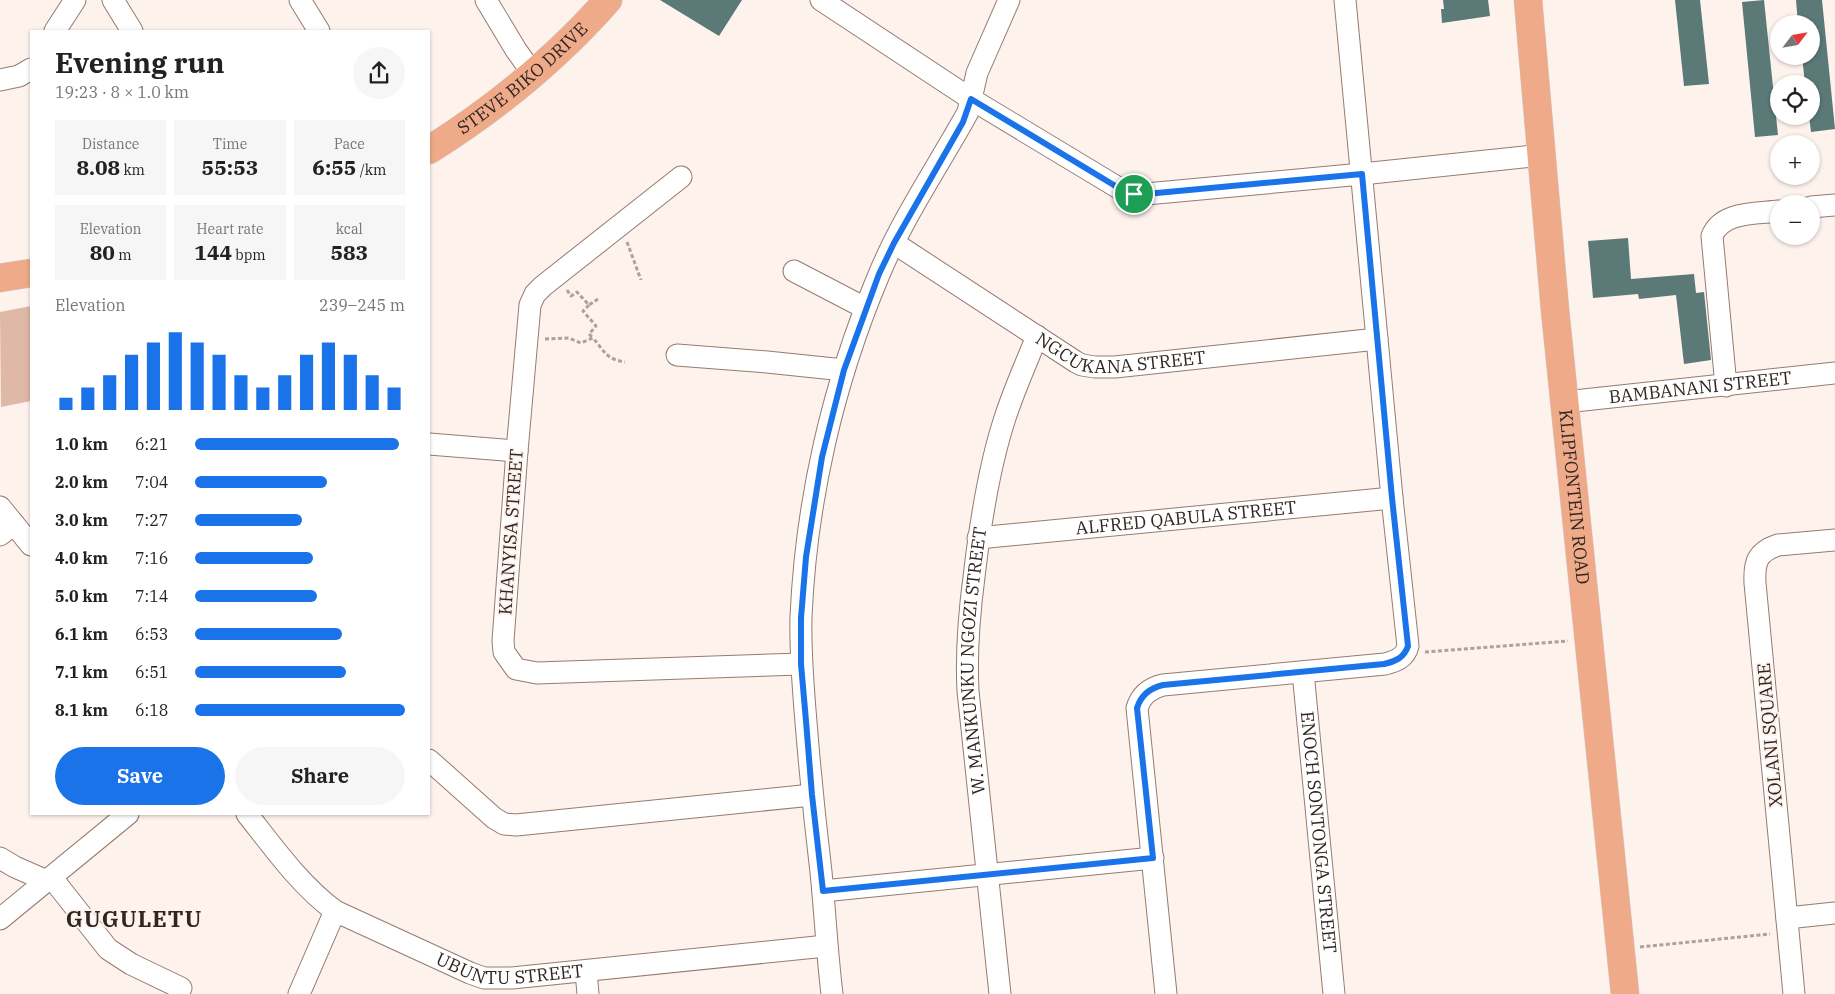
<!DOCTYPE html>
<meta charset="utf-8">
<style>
body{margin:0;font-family:"IBM Plex Serif",serif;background:#f6f6f6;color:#222;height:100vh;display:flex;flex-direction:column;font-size:19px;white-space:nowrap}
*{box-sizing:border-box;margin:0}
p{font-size:16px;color:#767676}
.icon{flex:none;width:28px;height:28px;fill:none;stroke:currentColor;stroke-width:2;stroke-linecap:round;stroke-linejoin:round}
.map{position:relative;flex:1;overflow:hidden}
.details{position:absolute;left:30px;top:30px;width:400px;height:785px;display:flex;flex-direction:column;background:#fff;border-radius:0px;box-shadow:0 1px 4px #0004}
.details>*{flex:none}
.needle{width:32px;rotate:59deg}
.controls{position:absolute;left:1770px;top:15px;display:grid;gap:10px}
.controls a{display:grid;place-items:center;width:50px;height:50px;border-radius:50%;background:#fff;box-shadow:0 1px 4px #0004;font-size:25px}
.pin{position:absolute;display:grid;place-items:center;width:42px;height:42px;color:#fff;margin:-21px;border:2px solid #fff;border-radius:50%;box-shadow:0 1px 5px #0007}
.round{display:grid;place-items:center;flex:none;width:52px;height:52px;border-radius:26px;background:#f6f6f6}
.summary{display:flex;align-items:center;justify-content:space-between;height:85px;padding:0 25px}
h1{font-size:28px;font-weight:700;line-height:38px}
.metrics{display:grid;grid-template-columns:repeat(3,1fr);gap:8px;height:85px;padding:5px 25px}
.metrics div{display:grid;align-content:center;border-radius:0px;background:#f6f6f6;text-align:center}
.metrics b{font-size:21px;font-weight:700}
.metrics small{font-size:14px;font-weight:400}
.metrics p{font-size:14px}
.chart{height:140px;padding:10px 25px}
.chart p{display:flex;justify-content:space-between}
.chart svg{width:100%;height:90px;margin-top:5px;stroke:#1a73e8;stroke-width:6}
.action{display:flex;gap:10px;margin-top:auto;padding:10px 25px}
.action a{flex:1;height:58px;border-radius:30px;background:#1a73e8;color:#fff;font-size:20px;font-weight:700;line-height:58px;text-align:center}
.action a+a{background:#f6f6f6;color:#222}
ul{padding:0 25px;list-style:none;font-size:16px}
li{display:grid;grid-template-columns:80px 60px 1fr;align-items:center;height:38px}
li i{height:12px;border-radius:6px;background:#1a73e8}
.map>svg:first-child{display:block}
.green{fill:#dfb8a7}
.building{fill:#5a7977}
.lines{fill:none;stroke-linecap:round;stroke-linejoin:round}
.minor-casing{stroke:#957b70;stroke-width:23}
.major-casing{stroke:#d1cfce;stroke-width:29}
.path{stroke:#aca19c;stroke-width:3;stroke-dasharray:4 2.5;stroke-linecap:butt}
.minor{stroke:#fff;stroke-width:21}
.major{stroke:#eeaa89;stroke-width:28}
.route-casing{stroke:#fff;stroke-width:10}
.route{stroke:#1a73e8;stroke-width:6}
.labels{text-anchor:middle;stroke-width:4;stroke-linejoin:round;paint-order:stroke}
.street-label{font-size:18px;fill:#302621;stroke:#fef2ed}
.district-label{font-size:22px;font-weight:bold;letter-spacing:1px;fill:#302621;stroke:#fef2ed}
</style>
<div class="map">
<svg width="1835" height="994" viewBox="0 0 1835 994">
<rect width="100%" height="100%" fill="#fef2ed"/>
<path class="green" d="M 31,306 L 31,401 L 1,407 L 0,312 Z"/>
<g class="building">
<path d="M 660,0 L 742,0 L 719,36 Z"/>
<path d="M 1443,0 L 1488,0 L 1490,16 L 1442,23 L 1441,9 L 1444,9 Z"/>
<path d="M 1675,0 L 1700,0 L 1709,84 L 1684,86 Z"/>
<path d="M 1764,0 L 1778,135 L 1755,137 L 1742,2 Z"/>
<path d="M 1796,0 L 1822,0 L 1835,129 L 1811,132 L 1809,116 L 1811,116 L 1811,84 L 1805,84 L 1802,56 L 1811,56 L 1811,24 L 1798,24 Z"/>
<path d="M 1628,238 L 1631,279 L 1694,274 L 1696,293 L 1704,292 L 1711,360 L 1684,364 L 1676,295 L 1639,299 L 1638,294 L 1593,298 L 1588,241 Z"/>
</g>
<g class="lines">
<defs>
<g id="minor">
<path d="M 113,0 L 132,31"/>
<path d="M 300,0 L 319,31"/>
<path d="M 486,0 L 516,50 L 533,74"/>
<path d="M 821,0 L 971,99 L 1122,190 L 1134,194 L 1146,194 L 1362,174 L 1542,155"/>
<path d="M 55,31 L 75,0"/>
<path d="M 0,80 L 19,76 L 31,69"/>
<path d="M 681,177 L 543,286 L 535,294 L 530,305 L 517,451 L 503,641 L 504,652 L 516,669 L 537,673 L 801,664"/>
<path d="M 1811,207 L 1835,205"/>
<path id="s1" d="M 894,243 L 1076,362 L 1082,365 L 1095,367 L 1115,367 L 1377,339"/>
<path d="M 794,271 L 865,308"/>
<path d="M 677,355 L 767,362 L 844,370"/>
<path d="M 1726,386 L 1712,236 C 1722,211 1756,214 1779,211"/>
<path id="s2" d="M 1565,402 L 1835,373"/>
<path d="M 429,444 L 517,451"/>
<path d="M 0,507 L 31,545"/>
<path d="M 0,535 L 14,524"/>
<path id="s3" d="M 978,538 L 1392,498"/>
<path id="s4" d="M 1303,672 L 1334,994"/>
<path d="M 429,760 L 494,818 L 504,824 L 516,825 L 812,795"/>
<path id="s5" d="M 247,814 C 274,848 300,885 335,911 L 470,973 L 484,978 L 512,978 L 826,946"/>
<path d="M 0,858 L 15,867 L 47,881"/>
<path d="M 52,878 L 108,949 L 131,964 L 181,988"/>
<path d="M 823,891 L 1153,858"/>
<path d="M 1787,918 L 1835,913"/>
<path d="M 0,919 L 128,814"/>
<path d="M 586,971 L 588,994"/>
<path d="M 299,994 L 335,911"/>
<path d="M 832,994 C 827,953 825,912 821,872 C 815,822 810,772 806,722 C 803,687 800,652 801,617 C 806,501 833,384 878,277 C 900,223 934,172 963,121 L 968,112 L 977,73 L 1009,0"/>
<path id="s6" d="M 1000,994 L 968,691 C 966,652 969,615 974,577 C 980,525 988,471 1004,421 C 1013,392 1026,364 1037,336"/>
<path d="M 1166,994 L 1137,708 C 1141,695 1150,688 1163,685 L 1385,664 C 1396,661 1405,658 1408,646 L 1392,498 L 1345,0"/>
<path d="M 1794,994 L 1755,583 C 1754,562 1757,552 1778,545 L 1835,540"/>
</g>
<g id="major">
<path id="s7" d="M 1528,0 L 1555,310 L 1625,994"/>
<path id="s8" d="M 429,150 C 496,108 556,59 608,0"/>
<path d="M 0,278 L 31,273"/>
</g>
</defs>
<use href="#minor" class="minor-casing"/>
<use href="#major" class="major-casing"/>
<g class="path">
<path d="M 627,242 L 641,280"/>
<path d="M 567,290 L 571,296 L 577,292 L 589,305 L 598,299"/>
<path d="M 589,305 L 583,311 L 596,326 L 589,334 L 593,338"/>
<path d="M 545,339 L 569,338 L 581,343 L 593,338 C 605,352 606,359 625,362"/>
<path d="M 1425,652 L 1568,641"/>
<path d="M 1640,947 L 1770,934"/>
</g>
<use href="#minor" class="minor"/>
<use href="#major" class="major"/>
</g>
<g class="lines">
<defs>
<path id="route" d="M 971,99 L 1122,190 L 1134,194 L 1146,194 L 1362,174 L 1392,498 L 1408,646 C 1404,658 1396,661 1384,664 L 1163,685 C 1150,688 1141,695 1137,708 L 1153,858 L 823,891 L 812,795 L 806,721 L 801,664 L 801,618 L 806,557 L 822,457 L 844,370 L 879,274 L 894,243 L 963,122 Z"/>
</defs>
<use href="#route" class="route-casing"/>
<use href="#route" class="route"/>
</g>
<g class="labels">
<g class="street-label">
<text dy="6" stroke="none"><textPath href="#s8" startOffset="118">STEVE BIKO DRIVE</textPath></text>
<text dy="6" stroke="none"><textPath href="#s1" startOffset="260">NGCUKANA STREET</textPath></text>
<text dy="6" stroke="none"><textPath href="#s2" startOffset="136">BAMBANANI STREET</textPath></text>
<text dy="6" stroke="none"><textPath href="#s7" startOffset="499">KLIPFONTEIN ROAD</textPath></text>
<text dy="6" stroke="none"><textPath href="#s3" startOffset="209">ALFRED QABULA STREET</textPath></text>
<text transform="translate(511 532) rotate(-86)" y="6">KHANYISA STREET</text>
<text dy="6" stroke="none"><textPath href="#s6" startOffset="335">W. MANKUNKU NGOZI STREET</textPath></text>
<text transform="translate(1770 735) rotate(-95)" y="6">XOLANI SQUARE</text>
<text dy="6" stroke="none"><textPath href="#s4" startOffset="161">ENOCH SONTONGA STREET</textPath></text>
<text dy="6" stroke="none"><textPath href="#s5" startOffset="319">UBUNTU STREET</textPath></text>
</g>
<g class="district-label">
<text x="134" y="927">GUGULETU</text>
</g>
</g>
</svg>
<div class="controls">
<a><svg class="needle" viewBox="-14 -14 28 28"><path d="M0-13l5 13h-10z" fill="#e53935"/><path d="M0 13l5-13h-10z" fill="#767676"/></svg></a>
<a><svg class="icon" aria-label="locate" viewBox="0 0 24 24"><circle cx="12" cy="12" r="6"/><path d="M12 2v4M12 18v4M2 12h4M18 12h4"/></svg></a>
<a>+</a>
<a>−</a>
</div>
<div class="pin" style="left:1134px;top:194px;background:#1e9e55"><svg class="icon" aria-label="arrive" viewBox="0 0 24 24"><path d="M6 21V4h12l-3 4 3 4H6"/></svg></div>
<section class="details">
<div class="summary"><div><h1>Evening run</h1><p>19:23 · 8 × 1.0 km</p></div><a class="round"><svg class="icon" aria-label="share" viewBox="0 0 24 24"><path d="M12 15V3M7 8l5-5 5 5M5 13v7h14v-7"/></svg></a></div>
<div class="metrics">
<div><p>Distance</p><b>8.08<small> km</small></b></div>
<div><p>Time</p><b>55:53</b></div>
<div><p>Pace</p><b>6:55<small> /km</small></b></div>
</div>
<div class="metrics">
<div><p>Elevation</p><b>80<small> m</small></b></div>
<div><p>Heart rate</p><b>144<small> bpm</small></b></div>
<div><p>kcal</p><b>583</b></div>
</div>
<div class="chart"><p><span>Elevation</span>239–245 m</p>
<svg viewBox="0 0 160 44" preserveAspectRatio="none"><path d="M5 44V38M15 44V33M25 44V27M35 44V17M45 44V11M55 44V6M65 44V11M75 44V17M85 44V27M95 44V33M105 44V27M115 44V17M125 44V11M135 44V17M145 44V27M155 44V33"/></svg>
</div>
<ul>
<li><b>1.0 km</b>6:21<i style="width:97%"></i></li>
<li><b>2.0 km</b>7:04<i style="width:63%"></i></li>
<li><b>3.0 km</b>7:27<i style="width:51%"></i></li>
<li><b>4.0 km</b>7:16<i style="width:56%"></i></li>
<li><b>5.0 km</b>7:14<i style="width:58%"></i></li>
<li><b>6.1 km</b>6:53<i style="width:70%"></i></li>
<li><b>7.1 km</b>6:51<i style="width:72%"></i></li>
<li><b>8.1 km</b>6:18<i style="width:100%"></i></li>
</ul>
<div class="action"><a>Save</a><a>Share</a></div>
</section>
</div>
